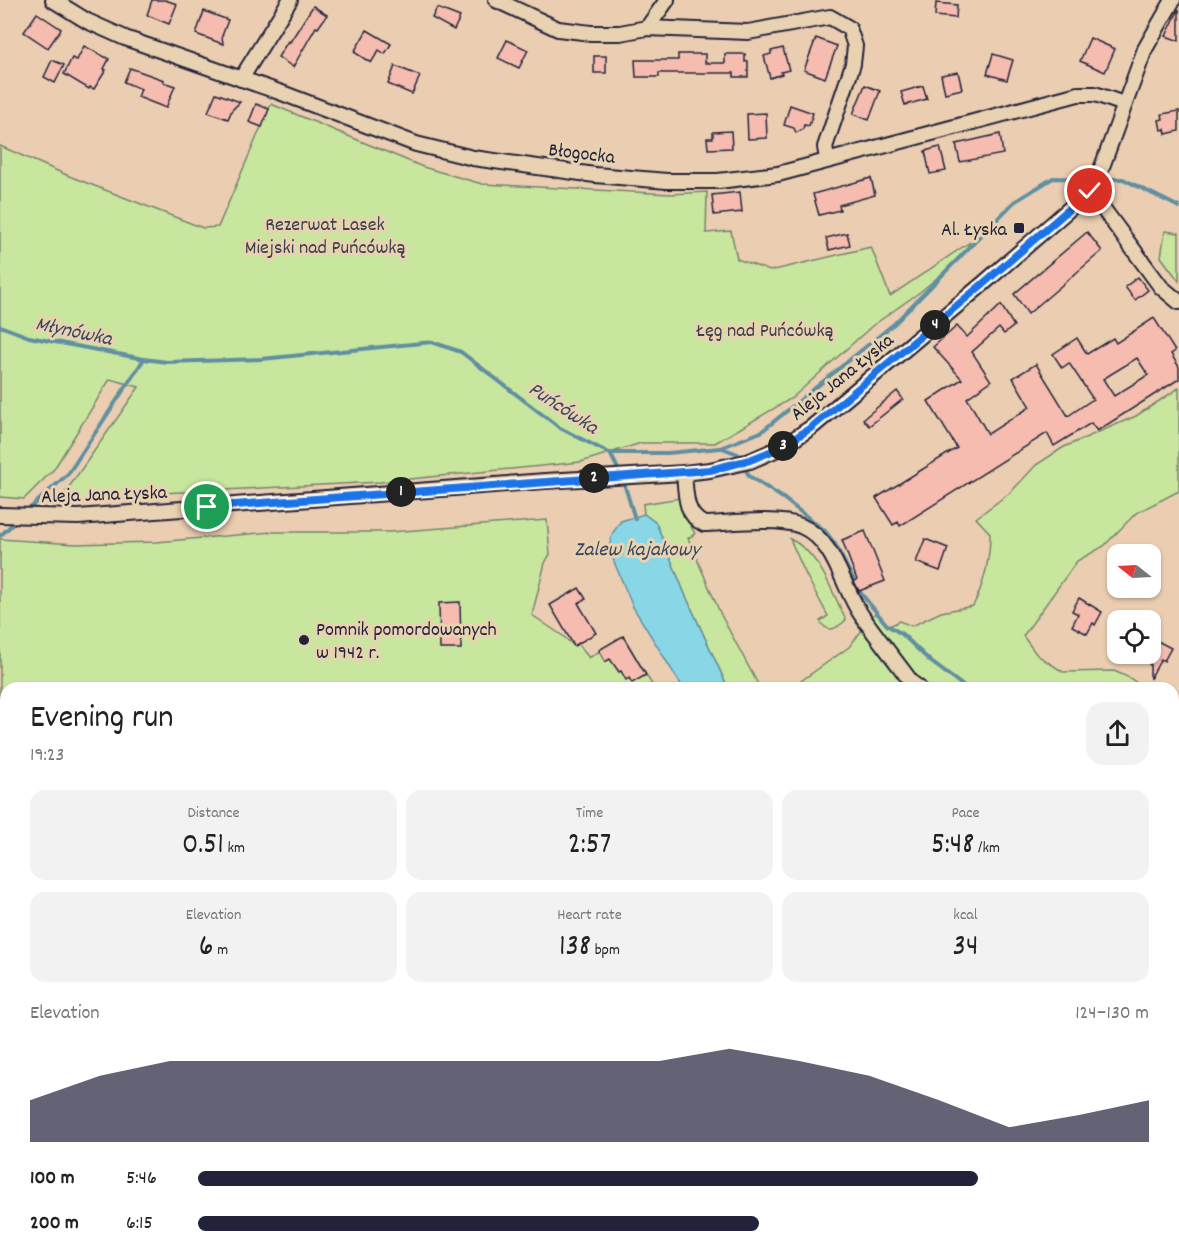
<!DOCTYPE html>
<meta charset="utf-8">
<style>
body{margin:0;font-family:Dekko,sans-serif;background:#f2f2f2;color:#222;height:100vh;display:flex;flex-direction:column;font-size:22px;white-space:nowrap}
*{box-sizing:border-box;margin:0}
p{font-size:20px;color:#767676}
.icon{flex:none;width:33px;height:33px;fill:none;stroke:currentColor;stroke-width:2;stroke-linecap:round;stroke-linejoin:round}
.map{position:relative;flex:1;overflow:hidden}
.panel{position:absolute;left:0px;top:682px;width:1179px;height:578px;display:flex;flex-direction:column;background:#fff;border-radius:18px 18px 0 0;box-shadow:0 2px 4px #0004}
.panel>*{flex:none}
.needle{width:39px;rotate:288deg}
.fabs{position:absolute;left:1107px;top:544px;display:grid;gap:12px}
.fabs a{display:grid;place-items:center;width:54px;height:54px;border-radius:12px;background:#fff;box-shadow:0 2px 4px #0004;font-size:30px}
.pin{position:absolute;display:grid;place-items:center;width:51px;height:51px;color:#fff;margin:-26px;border:3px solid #fff;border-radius:50%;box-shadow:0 2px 6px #0007}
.km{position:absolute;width:30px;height:30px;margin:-15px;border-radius:50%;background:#222;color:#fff;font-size:16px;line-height:30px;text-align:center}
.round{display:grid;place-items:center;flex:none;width:63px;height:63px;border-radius:18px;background:#f2f2f2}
.head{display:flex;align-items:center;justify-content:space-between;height:102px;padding:0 30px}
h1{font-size:33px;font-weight:600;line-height:45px}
.figures{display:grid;grid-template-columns:repeat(3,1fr);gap:9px;height:102px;padding:6px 30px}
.figures div{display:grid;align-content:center;border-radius:15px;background:#f2f2f2;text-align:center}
.figures b{font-size:30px;font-weight:600}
.figures small{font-size:16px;font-weight:400}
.figures p{font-size:16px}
.chart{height:168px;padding:12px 30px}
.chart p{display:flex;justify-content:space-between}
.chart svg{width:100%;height:108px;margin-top:6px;fill:#22223b;opacity:.7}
ul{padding:0 30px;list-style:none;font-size:20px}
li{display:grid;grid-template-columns:96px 72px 1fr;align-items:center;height:45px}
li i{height:15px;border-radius:8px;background:#22223b}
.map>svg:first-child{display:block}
.green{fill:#c8e69e;stroke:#75846c;stroke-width:1.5}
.water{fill:#89d7e6;stroke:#608fa2;stroke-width:1.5}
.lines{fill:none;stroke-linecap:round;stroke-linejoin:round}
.stream{stroke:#608fa2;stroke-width:4}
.building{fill:#f6bcb0;stroke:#22223b;stroke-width:1.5;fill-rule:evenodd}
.minor-casing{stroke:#22223b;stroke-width:18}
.minor{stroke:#e8d2b1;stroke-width:14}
.route-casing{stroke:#fff;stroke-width:12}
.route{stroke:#1a73e8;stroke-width:8}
.poi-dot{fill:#22223b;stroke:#e8d2b1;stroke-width:2}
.labels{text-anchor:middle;stroke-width:6;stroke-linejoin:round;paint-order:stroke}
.street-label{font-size:20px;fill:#22223b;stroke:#e8d2b1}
.park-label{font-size:20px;fill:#3b3f4a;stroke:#e8d2b1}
.poi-label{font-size:20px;fill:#22223b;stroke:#e8d2b1;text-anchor:end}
.water-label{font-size:21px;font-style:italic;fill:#37465d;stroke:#e8d2b1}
</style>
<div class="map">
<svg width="1179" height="1259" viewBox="0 0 1179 1259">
<rect width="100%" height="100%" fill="#ebceb1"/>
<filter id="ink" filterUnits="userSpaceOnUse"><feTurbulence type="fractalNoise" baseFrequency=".0167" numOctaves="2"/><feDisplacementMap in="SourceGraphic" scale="12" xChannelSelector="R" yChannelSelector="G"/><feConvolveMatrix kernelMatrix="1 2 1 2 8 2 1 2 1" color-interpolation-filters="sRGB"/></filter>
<g filter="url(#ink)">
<g class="green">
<path d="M 271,104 L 423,167 L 482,184 L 671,194 L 707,192 L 706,233 L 731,231 L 737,259 L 770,271 L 871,247 L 890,296 L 970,242 L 961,258 L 920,292 L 872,326 L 792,398 L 715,443 L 641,443 L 581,462 L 380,482 L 122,495 L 55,507 L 139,387 L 110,379 L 54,469 L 24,499 L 0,497 L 0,146 L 69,176 L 203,228 L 218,227 Z"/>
<path d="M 1165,231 L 1179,233 L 1179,281 L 1161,257 Z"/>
<path d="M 1179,388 L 1179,491 L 1136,513 L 1104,546 L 1077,561 L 1023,636 L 1037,655 L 1063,672 L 1114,671 L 1130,678 L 1143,688 L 791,688 L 849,647 L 876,612 L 888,627 L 899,621 L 912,626 L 941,612 L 973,606 C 985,582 990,560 990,533 L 976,518 L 1011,492 L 1036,465 L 1064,447 L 1136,416 Z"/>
<path d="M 680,498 L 684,513 L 695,534 L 688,538 L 721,615 L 760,688 L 728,688 L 684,592 L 656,523 L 644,514 L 643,504 Z"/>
<path d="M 547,520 L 550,554 L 545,563 L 532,615 L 563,636 L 574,646 L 578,644 L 589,658 L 623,636 L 654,688 L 6,688 L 6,748 L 0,746 L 0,539 L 75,544 L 156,542 L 272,532 L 390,532 Z"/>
<path d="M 790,539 C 820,553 832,592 846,620 C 837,628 828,635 820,621 L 828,616 L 806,575 Z"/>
<path d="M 1173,706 L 1179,706 L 1179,1169 L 1173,1165 Z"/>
<path d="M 0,804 L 6,806 L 6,980 L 0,977 Z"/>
<path d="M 1173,1245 L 1179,1249 L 1179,1259 L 1114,1259 L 1106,1254 L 1173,1254 Z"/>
</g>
<g class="water">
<path d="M 644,514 L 656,523 L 684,592 L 728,688 L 683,688 L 633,607 L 609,550 L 612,534 L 621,521 Z"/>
<path d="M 1173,1165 L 1179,1169 L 1179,1249 L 1173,1245 Z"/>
</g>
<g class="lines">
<g class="stream">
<path d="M 1101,179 L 1123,179 L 1179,207"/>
<path d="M 0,326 L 29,337 L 144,359"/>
<path d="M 722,448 L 738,454 L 749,476 L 783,498 L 825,531 L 835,544 L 854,581"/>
<path d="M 610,453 L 620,473"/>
<path d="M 623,480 L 635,519"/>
<path d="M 27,511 L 68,474 L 144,359 L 167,362 L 262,359 L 432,342 L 461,352 L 560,428 L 609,453 L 668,453 L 720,448 L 761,432 L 895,323 L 1014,202 L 1053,178 L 1094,179"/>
<path d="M 0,536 L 17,520"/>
<path d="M 859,591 L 887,625 L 902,634 L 930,661 L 966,688"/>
<path d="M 1173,811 L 1179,816"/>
<path d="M 1173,1094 L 1179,1098"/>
<path d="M 459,1254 L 461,1259"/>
</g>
</g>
<g class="building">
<path d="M 152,0 L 165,0 L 177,4 L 169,24 L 147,15 Z"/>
<path d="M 936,3 L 957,5 L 956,18 L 935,16 Z"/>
<path d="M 313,6 L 327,15 L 318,28 L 316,27 L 293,67 L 278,57 L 288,41 L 290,42 Z"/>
<path d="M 437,8 L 460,17 L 454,30 L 432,18 Z"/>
<path d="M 1179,9 L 1179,41 L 1166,36 Z"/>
<path d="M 204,11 L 228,20 L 222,36 L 223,44 L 196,34 Z"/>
<path d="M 37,13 L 61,29 L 48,48 L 24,32 Z"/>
<path d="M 367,30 L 391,44 L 385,54 L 379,50 L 371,63 L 354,52 Z"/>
<path d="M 816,38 L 837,46 L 825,78 L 804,70 Z"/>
<path d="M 1090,38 L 1115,49 L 1105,72 L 1080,61 Z"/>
<path d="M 507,40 L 528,50 L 519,68 L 498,58 Z"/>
<path d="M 84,46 L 109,59 L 104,69 L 106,70 L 94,89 L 90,87 L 89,89 L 64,74 L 72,58 L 77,60 Z"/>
<path d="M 783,48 L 789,70 L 781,72 L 782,74 L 770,78 L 764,56 L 771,54 L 771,51 Z"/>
<path d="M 678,54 L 705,54 L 705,63 L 725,63 L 725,54 L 745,54 L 745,62 L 748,61 L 748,77 L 734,77 L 734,73 L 659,73 L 659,77 L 636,77 L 635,60 L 678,60 Z"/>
<path d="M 993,54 L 1013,60 L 1007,80 L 987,74 Z"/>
<rect x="594" y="56" width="12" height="17"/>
<path d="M 52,60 L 64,65 L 55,83 L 44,77 Z"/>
<path d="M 395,66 L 420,76 L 412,94 L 388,84 Z"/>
<path d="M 130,68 L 164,80 L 163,82 L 175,86 L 166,108 L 138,97 L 141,89 L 124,82 Z"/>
<path d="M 958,72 L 962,89 L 945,93 L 941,75 Z"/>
<path d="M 865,85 L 880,91 L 869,120 L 853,114 Z"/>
<path d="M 923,86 L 927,99 L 905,105 L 901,92 Z"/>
<path d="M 216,93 L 240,102 L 232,110 L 228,119 L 208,112 Z"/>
<path d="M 256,104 L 269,109 L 262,127 L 249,122 Z"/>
<path d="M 790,105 L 813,113 L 809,126 L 804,125 L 803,129 L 796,133 L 794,128 L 784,125 Z"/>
<path d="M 1179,111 L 1179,131 L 1166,134 L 1165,129 L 1161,130 L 1159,120 L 1163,119 L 1162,114 Z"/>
<path d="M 766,113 L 767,138 L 748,139 L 747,114 Z"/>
<path d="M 731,131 L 732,148 L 708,149 L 707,138 L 713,138 L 713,132 Z"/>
<path d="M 1000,134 L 1003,154 L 960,162 L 956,144 Z"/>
<path d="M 940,147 L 946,171 L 930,174 L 925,151 Z"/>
<path d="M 871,178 L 875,195 L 839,205 L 840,210 L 819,215 L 813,194 Z"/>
<path d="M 740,192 L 742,212 L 714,215 L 712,195 Z"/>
<path d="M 1087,232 L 1102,251 L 1028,314 L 1014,294 Z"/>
<path d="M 847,233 L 850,245 L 829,250 L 826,238 Z"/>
<path d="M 1138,277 L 1148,290 L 1135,300 L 1125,287 Z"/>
<path d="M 1001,305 L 1014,326 L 1004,334 L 999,328 L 972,352 L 991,381 L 967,398 L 988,434 L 1030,407 L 1013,378 L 1036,364 L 1068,416 L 1093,399 L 1069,363 L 1062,368 L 1053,354 L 1077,338 L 1087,354 L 1113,338 L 1116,343 L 1154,318 L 1175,351 L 1171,354 L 1179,367 L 1179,379 L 1097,431 L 1091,423 L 1054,446 L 1047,433 L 900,526 L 898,522 L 893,525 L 876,498 L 957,448 L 928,401 L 962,379 L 933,347 L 957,326 L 967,337 ZM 1137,358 L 1148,375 L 1114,396 L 1103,379 Z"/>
<path d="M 897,391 L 903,399 L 869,426 L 863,419 Z"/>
<path d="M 865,531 L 885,581 L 859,591 L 854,581 L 857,580 L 842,540 Z"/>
<path d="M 925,539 L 948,548 L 940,571 L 916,562 Z"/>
<path d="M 579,588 L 586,599 L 578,603 L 596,633 L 574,646 L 550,605 Z"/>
<path d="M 1079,598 L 1102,612 L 1095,625 L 1093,623 L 1087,634 L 1072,626 L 1078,614 L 1072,611 Z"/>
<path d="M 460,602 L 461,649 L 440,649 L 439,603 Z"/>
<path d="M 623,636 L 646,675 L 632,683 L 629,678 L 626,680 L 621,671 L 619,672 L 610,659 L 605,662 L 599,650 Z"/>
<path d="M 1150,637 L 1171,648 L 1164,661 L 1161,659 L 1150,679 L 1150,664 L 1132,654 L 1150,654 Z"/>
</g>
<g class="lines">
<defs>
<g id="minor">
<path d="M 53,0 L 87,21 L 125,38 L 282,93 L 416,144 L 473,158 L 595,175 L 667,181 L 718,181 L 778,174 L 1078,94 L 1095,94 L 1124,104"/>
<path d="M 496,0 L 558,29 L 591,33 L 620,33 L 647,28 L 748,32 L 830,17 L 849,28 L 855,46 L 853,64 L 825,147 L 827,159"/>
<path d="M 647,28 L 667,0"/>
<path d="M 241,79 L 290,0"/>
<path d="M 1090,191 L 1161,287 L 1179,302"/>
<path d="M 684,473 C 686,492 684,515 704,524 C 730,523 778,517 801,526 C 836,541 842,588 862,616 C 878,639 896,661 912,683 L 919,688"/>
<path d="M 0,515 L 78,517 L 545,481 L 684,473 L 710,470 L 750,461 L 782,447 L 812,427 L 984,283 L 1090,191 L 1099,175 L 1145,49 L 1173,0"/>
<path d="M 0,1087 L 6,1072"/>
<path d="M 520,1254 L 535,1259"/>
<path d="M 747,1254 L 750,1259"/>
<path d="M 879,1254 L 895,1259"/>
</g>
</defs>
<use href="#minor" class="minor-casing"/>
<use href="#minor" class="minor"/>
</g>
</g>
<g class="lines" filter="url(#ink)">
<defs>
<path id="route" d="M 207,507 L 710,470 L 750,460 L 782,447 L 812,427 L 984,283 L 1090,191"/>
</defs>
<use href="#route" class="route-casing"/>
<use href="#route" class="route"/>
</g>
<g class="poi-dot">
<rect x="1013" y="222" width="12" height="12" rx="3"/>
<circle cx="304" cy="640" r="6"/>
</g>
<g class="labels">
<g class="street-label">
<text transform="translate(582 152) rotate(7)" y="7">Błogocka</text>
<text transform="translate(841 376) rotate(-39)" y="7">Aleja Jana Łyska</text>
<text transform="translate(104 493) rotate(-2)" y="7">Aleja Jana Łyska</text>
</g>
<g class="park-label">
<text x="325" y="230">Rezerwat Lasek<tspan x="325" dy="23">Miejski nad Puńcówką</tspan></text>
<text x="765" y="336">Łęg nad Puńcówką</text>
</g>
<g class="poi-label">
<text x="1007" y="235">Al. Łyska</text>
<text x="316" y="635" text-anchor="start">Pomnik pomordowanych<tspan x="316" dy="23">w 1942 r.</tspan></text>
</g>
<g class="water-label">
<text transform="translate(74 330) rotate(12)" y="7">Młynówka</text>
<text transform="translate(564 407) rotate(33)" y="7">Puńcówka</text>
<text x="637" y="555">Zalew kajakowy</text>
</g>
</g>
</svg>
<div class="fabs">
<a><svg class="needle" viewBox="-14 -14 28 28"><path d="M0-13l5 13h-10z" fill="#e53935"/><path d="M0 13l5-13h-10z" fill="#767676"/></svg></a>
<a><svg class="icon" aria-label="locate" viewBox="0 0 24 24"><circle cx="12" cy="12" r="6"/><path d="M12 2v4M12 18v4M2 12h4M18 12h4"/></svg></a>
</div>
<div class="pin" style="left:207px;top:507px;background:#1e9e55"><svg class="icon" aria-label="arrive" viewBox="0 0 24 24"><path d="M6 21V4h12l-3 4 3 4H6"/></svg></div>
<div class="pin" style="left:1090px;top:191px;background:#d93025"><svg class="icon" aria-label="check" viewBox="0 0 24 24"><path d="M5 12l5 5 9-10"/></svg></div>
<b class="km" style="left:401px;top:492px">1</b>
<b class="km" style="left:594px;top:478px">2</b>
<b class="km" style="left:783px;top:446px">3</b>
<b class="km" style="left:935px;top:325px">4</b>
<section class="panel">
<div class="head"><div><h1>Evening run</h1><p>19:23</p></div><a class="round"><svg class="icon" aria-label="share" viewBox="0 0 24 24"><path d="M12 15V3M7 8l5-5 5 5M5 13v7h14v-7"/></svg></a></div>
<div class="figures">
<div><p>Distance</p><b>0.51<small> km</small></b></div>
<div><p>Time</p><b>2:57</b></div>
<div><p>Pace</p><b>5:48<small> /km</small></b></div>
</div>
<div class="figures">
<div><p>Elevation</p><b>6<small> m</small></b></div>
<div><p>Heart rate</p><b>138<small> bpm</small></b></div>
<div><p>kcal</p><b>34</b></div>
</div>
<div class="chart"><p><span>Elevation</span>124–130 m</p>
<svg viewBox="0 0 160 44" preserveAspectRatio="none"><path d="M0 44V27L10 17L20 11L30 11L40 11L50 11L60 11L70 11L80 11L90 11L100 6L110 11L120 17L130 27L140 38L150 33L160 27V44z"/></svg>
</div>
<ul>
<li><b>100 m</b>5:46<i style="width:82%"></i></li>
<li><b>200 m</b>6:15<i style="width:59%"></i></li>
</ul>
</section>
</div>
